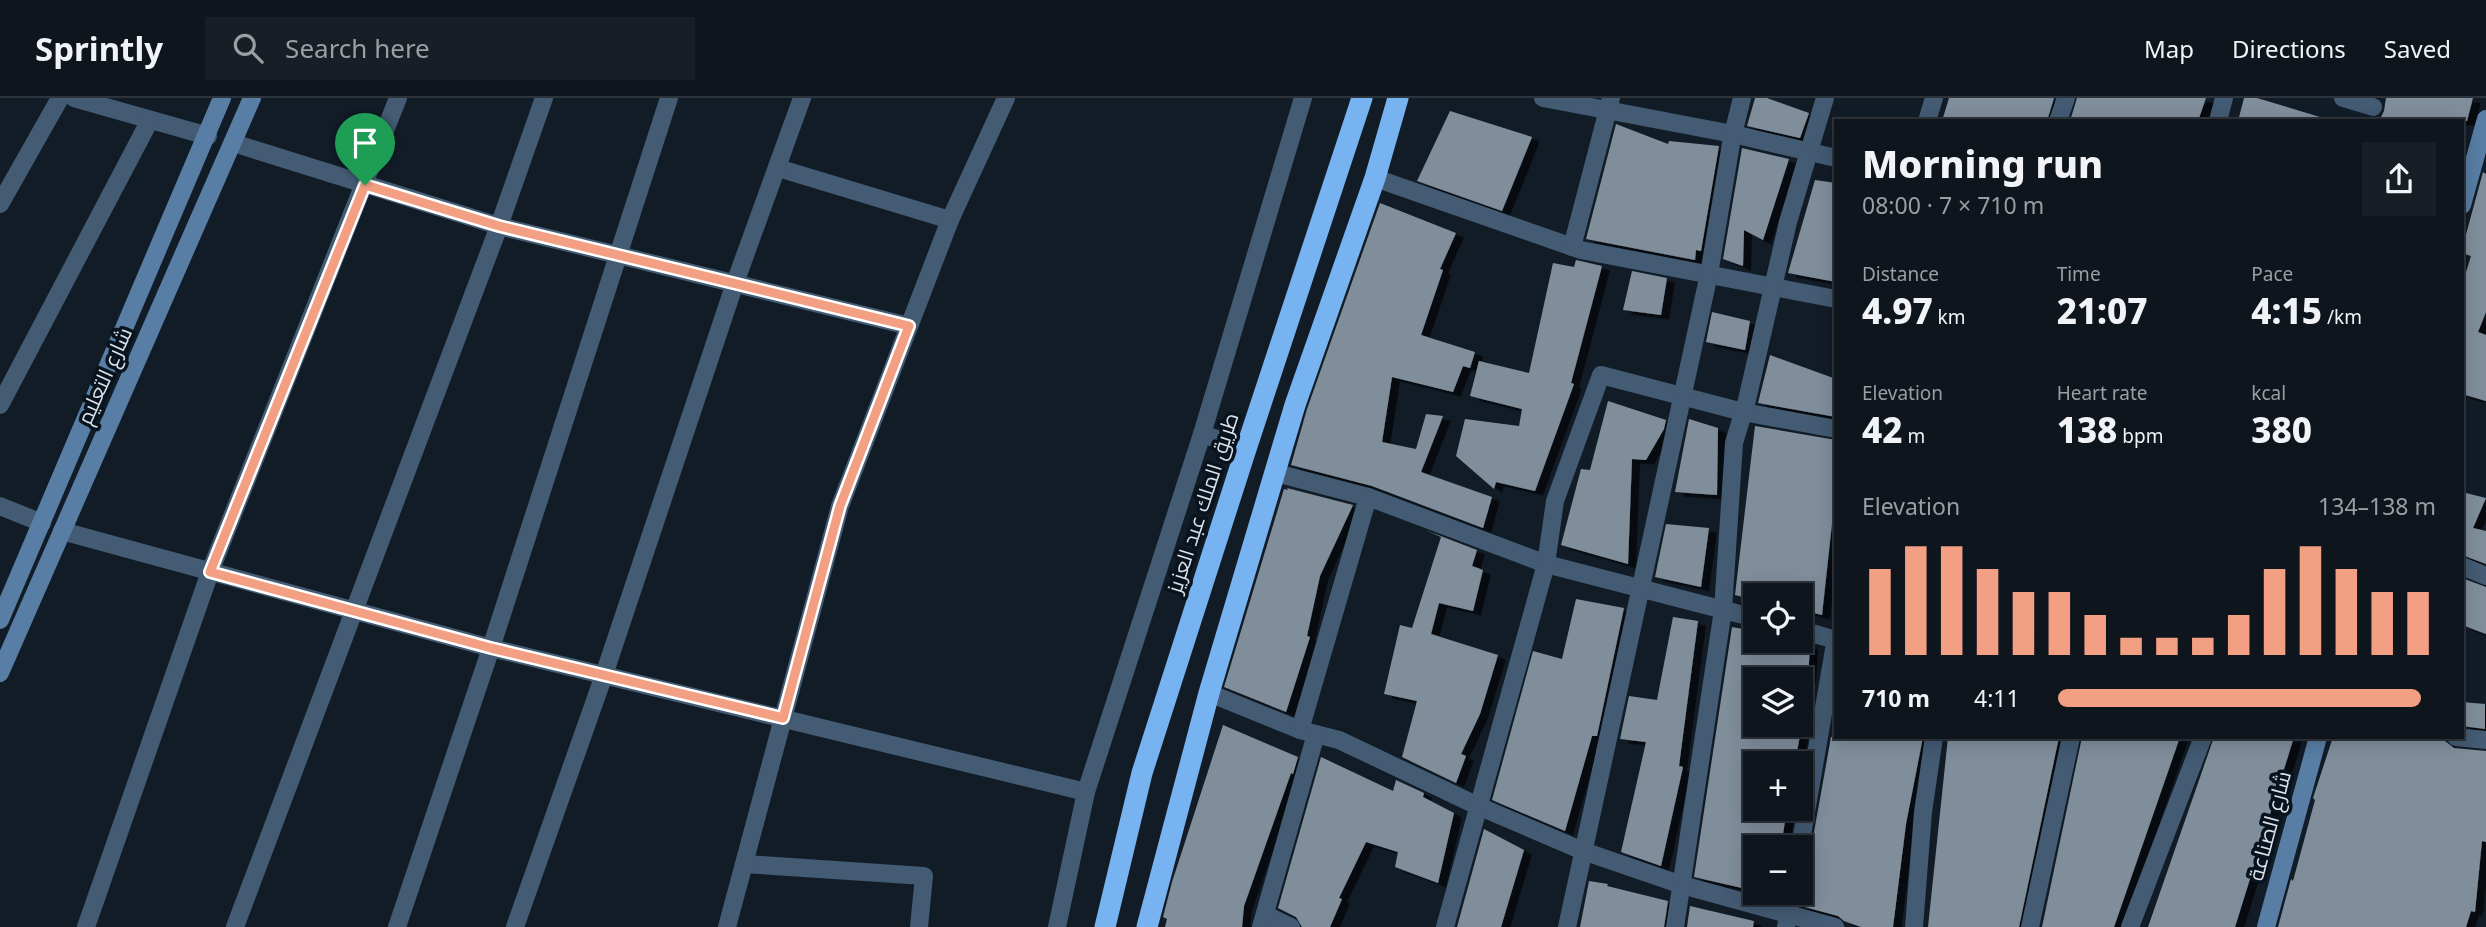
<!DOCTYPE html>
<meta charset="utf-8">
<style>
body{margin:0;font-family:"Noto Sans",Cairo,sans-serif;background:#171e26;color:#f1f3f6;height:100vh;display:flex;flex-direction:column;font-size:26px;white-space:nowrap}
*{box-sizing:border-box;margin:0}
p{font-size:23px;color:#9b9fa4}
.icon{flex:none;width:38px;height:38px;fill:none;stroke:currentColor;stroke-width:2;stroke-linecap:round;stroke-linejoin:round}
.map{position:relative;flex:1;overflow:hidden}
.panel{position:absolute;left:1834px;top:21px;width:630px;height:620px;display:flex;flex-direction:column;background:#0e151d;border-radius:0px;box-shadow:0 4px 18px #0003,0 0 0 2px #2e343b}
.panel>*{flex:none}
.tools{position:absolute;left:1743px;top:485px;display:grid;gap:14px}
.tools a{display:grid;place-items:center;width:70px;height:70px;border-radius:0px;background:#0e151d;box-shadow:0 4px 18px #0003,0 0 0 2px #2e343b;font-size:35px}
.pin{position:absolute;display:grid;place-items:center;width:60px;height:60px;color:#fff;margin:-72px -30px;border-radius:50% 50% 50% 0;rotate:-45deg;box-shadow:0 0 7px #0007}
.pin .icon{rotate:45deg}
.round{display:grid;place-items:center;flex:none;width:74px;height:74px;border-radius:0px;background:#171e26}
.head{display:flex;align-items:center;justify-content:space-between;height:119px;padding:0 28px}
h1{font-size:38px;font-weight:800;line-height:52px}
.figures{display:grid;grid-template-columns:repeat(3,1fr);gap:10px;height:119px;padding:7px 28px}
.figures div{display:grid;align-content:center}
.figures b{font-size:35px;font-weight:800}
.figures small{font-size:19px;font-weight:400}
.figures p{font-size:19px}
.chart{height:196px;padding:14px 28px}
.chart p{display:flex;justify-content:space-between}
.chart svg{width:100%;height:126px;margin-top:7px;stroke:#f39f83;stroke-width:6}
ul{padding:0 28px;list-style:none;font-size:23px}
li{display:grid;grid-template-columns:112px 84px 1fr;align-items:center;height:52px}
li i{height:18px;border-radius:9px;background:#f39f83}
header{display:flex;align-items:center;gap:42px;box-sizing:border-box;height:98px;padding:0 35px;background:#0e151d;border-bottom:2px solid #2e343b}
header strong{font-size:33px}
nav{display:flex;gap:38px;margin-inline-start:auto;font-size:24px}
.search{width:490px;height:63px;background:#171e26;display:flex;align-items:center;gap:18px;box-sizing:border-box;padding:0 24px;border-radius:0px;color:#9b9fa4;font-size:26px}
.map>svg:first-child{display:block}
.building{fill:#808e9c;filter:url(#shadow)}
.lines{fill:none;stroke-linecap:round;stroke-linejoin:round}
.street{stroke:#435b73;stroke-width:18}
.secondary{stroke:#587ea5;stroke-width:18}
.highway{stroke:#77b3f0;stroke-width:21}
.route-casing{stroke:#fff;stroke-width:14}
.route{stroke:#f39f83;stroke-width:9}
.labels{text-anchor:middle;stroke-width:7;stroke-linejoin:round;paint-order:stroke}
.street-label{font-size:21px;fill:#dae1e9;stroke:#09131e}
</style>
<header>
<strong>Sprintly</strong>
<div class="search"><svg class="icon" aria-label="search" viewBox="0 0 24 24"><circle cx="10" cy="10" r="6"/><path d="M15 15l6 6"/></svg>Search here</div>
<nav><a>Map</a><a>Directions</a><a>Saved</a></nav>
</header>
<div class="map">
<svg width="2486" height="829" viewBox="0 0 2486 829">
<defs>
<filter id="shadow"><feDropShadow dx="8" dy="4.5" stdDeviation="0" flood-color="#0009"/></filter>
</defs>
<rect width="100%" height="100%" fill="#121c27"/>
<g class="building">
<path d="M 1755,0 L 1767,0 L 1809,15 L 1800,40 L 1747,28 Z"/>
<path d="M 1949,0 L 2054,0 L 2047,23 L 1942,23 Z"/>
<path d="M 2077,0 L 2206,0 L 2198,23 L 2070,23 Z"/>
<path d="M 2244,0 L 2257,0 L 2320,19 L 2319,23 L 2238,23 Z"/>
<path d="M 2386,0 L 2473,0 L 2467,23 L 2379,23 L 2384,13 Z"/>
<path d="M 1450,13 L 1532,39 L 1502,113 L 1417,83 Z"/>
<path d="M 1616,26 L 1668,46 L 1669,43 L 1719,48 L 1701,153 L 1696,152 L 1695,162 L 1586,141 Z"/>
<path d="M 1742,50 L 1789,61 L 1763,142 L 1744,132 L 1743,168 L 1723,161 Z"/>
<path d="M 2483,74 L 2486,76 L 2486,214 L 2478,234 L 2486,237 L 2486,303 L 2462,296 L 2462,187 L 2471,158 L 2462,155 L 2462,151 Z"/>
<path d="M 1815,82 L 1836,85 L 1836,184 L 1788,175 Z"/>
<path d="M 1380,105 L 1456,135 L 1440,171 L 1443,172 L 1421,237 L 1475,254 L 1470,270 L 1463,268 L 1453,294 L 1392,279 L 1382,344 L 1416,351 L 1426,316 L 1443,318 L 1421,374 L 1492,399 L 1483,430 L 1372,388 L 1291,367 L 1307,311 Z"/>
<path d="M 1576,162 L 1602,168 L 1571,285 L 1574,286 L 1535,393 L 1496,384 L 1494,391 L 1456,358 L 1465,321 L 1519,328 L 1522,311 L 1470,298 L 1479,263 L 1529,275 L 1553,165 L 1574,169 Z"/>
<path d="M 1632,173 L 1667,180 L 1661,217 L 1623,212 Z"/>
<path d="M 1712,214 L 1750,223 L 1745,252 L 1706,244 Z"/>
<path d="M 1770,257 L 1836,281 L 1836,319 L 1758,305 Z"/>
<path d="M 1608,303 L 1666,322 L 1664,331 L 1646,362 L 1632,361 L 1628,466 L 1561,447 L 1581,371 L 1590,372 Z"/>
<path d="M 1689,321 L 1718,330 L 1717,397 L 1675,394 Z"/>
<path d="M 1755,328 L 1836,342 L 1836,389 L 1822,517 L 1801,512 L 1801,497 L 1755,497 L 1755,502 L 1735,497 Z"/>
<path d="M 1287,390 L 1353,407 L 1320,478 L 1307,538 L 1310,539 L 1286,614 L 1224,589 L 1284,391 L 1288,392 Z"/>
<path d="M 2462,394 L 2486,400 L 2473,430 L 2486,433 L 2486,466 L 2462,457 Z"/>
<path d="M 1666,426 L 1709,430 L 1701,489 L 1655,479 Z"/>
<path d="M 1425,432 L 1477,452 L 1472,468 L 1483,472 L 1473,513 L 1439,505 L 1431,536 L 1498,557 L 1480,616 L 1461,656 L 1466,658 L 1456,685 L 1402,659 L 1417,603 L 1384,596 L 1400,527 L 1412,530 L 1441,439 Z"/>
<path d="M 2462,480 L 2486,489 L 2486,536 L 2462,527 Z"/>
<path d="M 1576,501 L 1624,510 L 1597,638 L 1592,638 L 1565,733 L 1492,702 L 1533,553 L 1562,561 Z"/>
<path d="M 1673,519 L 1698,523 L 1679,668 L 1683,669 L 1661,768 L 1621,754 L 1646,644 L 1620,641 L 1629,598 L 1657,602 Z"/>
<path d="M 1732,529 L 1755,533 L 1755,542 L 1794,542 L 1810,547 L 1808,581 L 1755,581 L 1755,626 L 1802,626 L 1795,665 L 1755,665 L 1755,710 L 1787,710 L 1781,749 L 1755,749 L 1755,793 L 1694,779 Z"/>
<path d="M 2462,604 L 2485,606 L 2485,631 L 2462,628 Z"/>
<path d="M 1223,627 L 1298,659 L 1293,676 L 1291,675 L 1244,808 L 1242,829 L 1165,829 L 1167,821 L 1163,819 L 1172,784 Z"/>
<path d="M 1831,639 L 1923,639 L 1906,726 L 1893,829 L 1861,829 L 1844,823 L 1838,818 L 1801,808 L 1802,789 L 1807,757 L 1811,751 Z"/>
<path d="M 1948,639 L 2059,639 L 2019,829 L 1928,829 Z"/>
<path d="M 2082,639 L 2180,639 L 2114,829 L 2042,829 Z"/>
<path d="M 2214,639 L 2294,639 L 2235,829 L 2148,829 Z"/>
<path d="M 2333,639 L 2429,639 L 2445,643 L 2454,650 L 2486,653 L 2486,744 L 2482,743 L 2475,814 L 2471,813 L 2466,829 L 2278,829 L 2291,781 L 2293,783 L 2315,702 L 2313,700 Z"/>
<path d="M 1321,659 L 1393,693 L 1396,682 L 1424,695 L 1423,699 L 1454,715 L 1438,785 L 1395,769 L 1398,754 L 1366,744 L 1339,800 L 1342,801 L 1330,829 L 1302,829 L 1296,819 L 1278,810 Z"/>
<path d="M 1484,731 L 1524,752 L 1501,829 L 1457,829 Z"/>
<path d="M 1589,783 L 1608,786 L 1607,788 L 1668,803 L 1664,829 L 1580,829 Z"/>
<path d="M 1690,808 L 1754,823 L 1753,829 L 1687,829 Z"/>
</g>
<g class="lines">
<g class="street">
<path d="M 74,0 L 208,38"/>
<path d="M 1543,0 L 1733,36 L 1836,60"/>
<path d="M 2343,0 L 2373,9"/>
<path d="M 1927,23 L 1934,0"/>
<path d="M 2058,23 L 2066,0"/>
<path d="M 2218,23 L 2224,0"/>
<path d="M 233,45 L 499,128 L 909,228"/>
<path d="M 778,70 L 950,122"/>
<path d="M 1375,80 L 1581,152 L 1836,201"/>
<path d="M 0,106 L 60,0"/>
<path d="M 1572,149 L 1611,0"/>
<path d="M 0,307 L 150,22"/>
<path d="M 1202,336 L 1246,351"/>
<path d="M 1276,375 L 1368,399 L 1546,466 L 1755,520"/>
<path d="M 0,408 L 42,425"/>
<path d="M 62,433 L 491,550 L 1086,694"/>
<path d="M 2462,468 L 2486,478"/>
<path d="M 1801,532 L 1836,542"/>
<path d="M 1209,595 L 1300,632 L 1339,642 L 1478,708 L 1583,753 L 1682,787 L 1835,829"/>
<path d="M 1300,632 L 1368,399"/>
<path d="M 2456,639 L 2486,642"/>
<path d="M 1800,749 L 1836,540"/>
<path d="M 745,766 L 924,778 L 919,829"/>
<path d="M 1266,817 L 1291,829"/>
<path d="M 86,829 L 210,474 L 398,0"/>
<path d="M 235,829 L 499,128 L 544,0"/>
<path d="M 397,829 L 491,550 L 669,0"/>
<path d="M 515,829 L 604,577 L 735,185 L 802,0"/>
<path d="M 727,829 L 840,408 L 950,122 L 1006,0"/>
<path d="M 1057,829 L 1086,694 L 1202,336 L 1303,0"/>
<path d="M 1261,829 L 1316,636"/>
<path d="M 1445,829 L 1546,466 L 1555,403 L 1601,277 L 1743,314 L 1836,331"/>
<path d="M 1567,829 L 1709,176 L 1732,40 L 1742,0"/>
<path d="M 1675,829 L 1723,512 L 1734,345 L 1747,302 L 1788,124 L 1825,0"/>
<path d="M 1786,829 L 1792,794"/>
<path d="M 1914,829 L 1923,714 L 1934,639"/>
<path d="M 2030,829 L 2071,639"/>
<path d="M 2130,829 L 2203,639"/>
</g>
<g class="secondary">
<path d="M 2462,107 L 2486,21"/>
<path d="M 0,522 L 222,0"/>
<path d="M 0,575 L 252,0"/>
<path d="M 2266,829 L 2318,639"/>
</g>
<g class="highway">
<path d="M 1105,829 L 1142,675 L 1246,351 L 1362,0"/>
<path d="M 1147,829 L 1209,595 L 1295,307 L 1375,80 L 1398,0"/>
</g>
</g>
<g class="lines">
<defs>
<path id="route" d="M 365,87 L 499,128 L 909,228 L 840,408 L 783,620 L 491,550 L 210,474 Z"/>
</defs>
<use href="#route" class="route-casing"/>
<use href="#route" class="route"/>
</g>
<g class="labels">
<g class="street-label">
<text transform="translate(105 278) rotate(-66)" y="7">شارع التعليم</text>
<text transform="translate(1203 405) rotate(-72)" y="7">طريق الملك عبد العزيز</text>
<text transform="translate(2270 728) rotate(-75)" y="7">شارع الصناعة</text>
</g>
</g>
</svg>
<div class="tools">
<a><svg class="icon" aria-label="locate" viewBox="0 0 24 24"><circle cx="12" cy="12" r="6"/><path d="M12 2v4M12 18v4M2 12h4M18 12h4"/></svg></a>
<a><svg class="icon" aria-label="layers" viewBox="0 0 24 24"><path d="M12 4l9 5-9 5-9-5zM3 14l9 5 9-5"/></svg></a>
<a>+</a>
<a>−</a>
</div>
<div class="pin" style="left:365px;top:87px;background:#1e9e55"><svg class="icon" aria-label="arrive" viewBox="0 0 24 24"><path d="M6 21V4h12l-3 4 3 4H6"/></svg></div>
<section class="panel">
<div class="head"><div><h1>Morning run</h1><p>08:00 · 7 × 710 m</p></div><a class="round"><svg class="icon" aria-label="share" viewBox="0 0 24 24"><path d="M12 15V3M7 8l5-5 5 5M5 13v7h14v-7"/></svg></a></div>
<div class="figures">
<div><p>Distance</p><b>4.97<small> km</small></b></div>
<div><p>Time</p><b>21:07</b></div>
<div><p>Pace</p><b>4:15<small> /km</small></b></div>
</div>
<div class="figures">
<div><p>Elevation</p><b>42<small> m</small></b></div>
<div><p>Heart rate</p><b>138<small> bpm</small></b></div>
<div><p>kcal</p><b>380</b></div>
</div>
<div class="chart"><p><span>Elevation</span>134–138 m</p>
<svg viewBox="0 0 160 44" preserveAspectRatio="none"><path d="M5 44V14M15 44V6M25 44V6M35 44V14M45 44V22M55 44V22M65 44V30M75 44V38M85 44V38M95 44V38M105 44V30M115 44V14M125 44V6M135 44V14M145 44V22M155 44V22"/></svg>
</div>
<ul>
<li><b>710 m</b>4:11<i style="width:96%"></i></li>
</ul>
</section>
</div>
